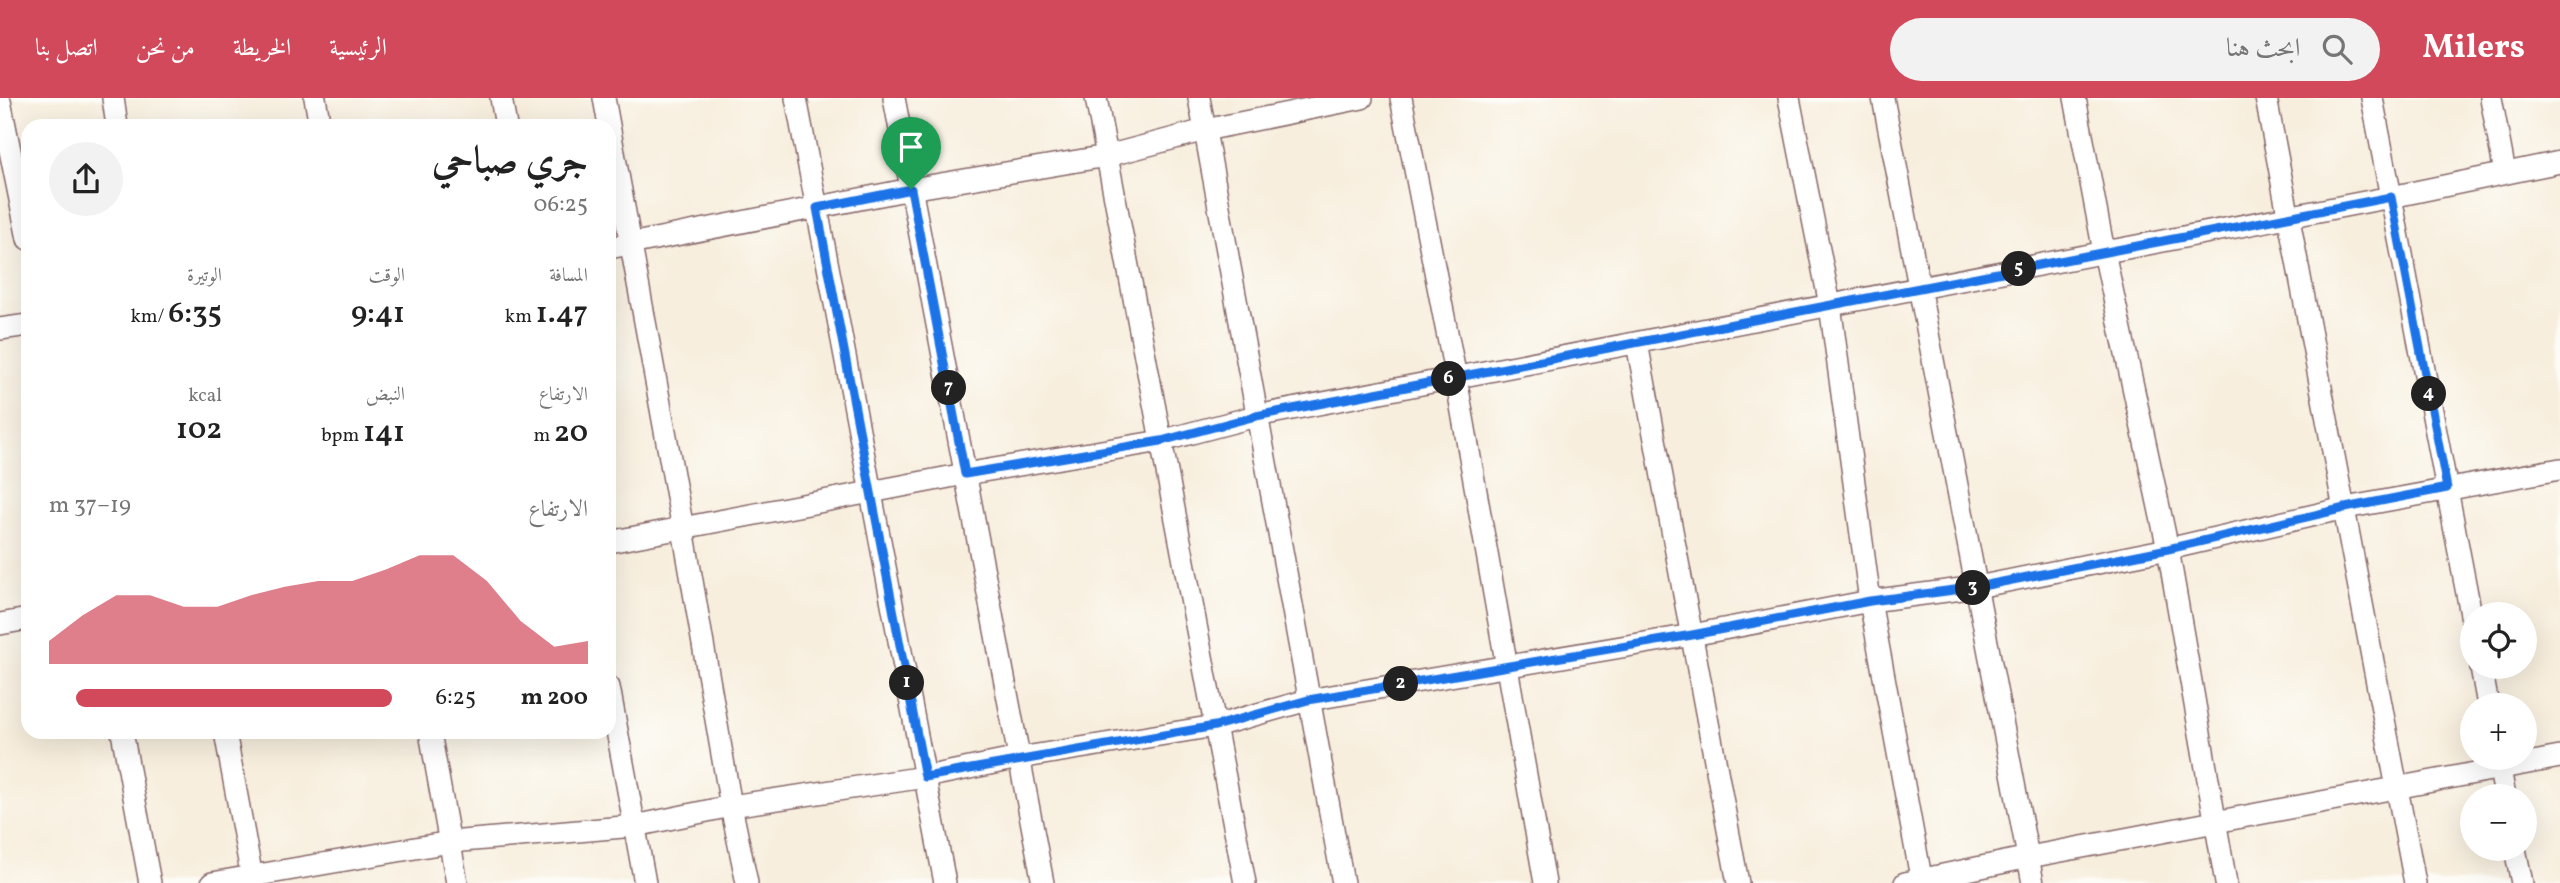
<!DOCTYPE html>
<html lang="ar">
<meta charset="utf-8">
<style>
body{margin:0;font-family:Vollkorn,Amiri,serif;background:#f2f2f2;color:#222;direction:rtl;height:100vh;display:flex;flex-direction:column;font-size:26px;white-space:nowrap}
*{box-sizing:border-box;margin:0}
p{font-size:23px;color:#767676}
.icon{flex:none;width:38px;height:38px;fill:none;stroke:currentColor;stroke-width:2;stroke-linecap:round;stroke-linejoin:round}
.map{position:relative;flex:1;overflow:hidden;direction:ltr}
.sheet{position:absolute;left:21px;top:21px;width:595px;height:620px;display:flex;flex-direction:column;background:#fff;border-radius:21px;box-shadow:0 7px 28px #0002;direction:rtl}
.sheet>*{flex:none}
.tools{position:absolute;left:2460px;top:504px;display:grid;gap:14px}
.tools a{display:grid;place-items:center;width:77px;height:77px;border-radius:50%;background:#fff;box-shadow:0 7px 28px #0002;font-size:35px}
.pin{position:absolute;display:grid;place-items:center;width:60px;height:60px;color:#fff;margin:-72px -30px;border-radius:50% 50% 50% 0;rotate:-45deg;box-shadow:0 0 7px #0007}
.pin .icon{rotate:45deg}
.km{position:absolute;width:35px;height:35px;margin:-18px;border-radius:50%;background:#222;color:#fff;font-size:19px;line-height:35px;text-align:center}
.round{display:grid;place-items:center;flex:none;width:74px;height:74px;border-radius:37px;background:#f2f2f2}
.head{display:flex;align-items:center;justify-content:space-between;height:119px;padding:0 28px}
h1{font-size:38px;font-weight:600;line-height:52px}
.figures{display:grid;grid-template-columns:repeat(3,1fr);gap:10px;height:119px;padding:7px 28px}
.figures div{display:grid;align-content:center}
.figures b{font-size:30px;font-weight:600}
.figures small{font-size:19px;font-weight:400}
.figures p{font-size:19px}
.chart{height:196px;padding:14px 28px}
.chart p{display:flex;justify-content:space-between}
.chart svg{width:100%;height:126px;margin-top:7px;fill:#d1495b;opacity:.7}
ul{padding:0 28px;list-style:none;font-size:23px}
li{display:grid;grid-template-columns:112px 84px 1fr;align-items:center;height:52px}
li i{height:18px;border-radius:9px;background:#d1495b}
header{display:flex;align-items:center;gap:42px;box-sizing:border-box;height:98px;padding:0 35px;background:#d1495b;color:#fff}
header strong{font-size:33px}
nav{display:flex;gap:38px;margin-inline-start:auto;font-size:24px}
.search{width:490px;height:63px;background:#f2f2f2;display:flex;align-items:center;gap:18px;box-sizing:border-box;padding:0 24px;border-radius:38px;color:#767676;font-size:26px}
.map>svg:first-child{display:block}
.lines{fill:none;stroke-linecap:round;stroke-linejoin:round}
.street-casing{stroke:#876769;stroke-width:24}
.street{stroke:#fff;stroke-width:21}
.route-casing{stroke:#fff;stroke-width:14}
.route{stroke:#1a73e8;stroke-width:9}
</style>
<header>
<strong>Milers</strong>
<div class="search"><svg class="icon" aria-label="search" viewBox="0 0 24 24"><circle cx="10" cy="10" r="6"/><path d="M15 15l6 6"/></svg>ابحث هنا</div>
<nav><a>الرئيسية</a><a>الخريطة</a><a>من نحن</a><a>اتصل بنا</a></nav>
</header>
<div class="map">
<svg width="2560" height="785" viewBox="0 0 2560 785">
<rect width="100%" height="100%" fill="#fdfcf7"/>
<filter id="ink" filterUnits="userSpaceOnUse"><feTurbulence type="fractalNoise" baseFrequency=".0143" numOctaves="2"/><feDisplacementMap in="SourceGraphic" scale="14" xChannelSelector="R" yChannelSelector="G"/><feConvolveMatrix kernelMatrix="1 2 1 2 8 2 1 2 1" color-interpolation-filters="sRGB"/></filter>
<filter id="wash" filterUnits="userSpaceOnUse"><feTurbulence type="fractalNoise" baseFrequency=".00686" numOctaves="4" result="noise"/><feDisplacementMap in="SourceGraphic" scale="28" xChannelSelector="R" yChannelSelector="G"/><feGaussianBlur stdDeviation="1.57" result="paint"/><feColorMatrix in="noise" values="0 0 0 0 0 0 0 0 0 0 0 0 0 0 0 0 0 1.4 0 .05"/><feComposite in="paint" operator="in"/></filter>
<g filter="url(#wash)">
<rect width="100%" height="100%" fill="#f7eedd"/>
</g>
<g filter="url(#ink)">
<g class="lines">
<defs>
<g id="street">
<path d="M 113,0 L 117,28"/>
<path d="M 315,0 L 320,28"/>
<path d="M 501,0 L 506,28"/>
<path d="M 604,0 L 683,431 L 731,708 L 747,785"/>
<path d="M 796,0 L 945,785"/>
<path d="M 894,0 L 1043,785"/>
<path d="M 1096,0 L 1245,785"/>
<path d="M 1199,0 L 1343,785"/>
<path d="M 1401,0 L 1456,280 L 1545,785"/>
<path d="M 1789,0 L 1830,207 L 1870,503 L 1922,785"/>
<path d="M 1883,0 L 2033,785"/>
<path d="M 2075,0 L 2104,154 L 2168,451 L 2226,785"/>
<path d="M 2266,0 L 2415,785"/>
<path d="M 2372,0 L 2473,527"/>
<path d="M 2491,0 L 2505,75"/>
<path d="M 0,3 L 28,141"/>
<path d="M 609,150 L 911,91 L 1107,58 L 1205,32 L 1362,0"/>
<path d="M 0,231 L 28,227"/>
<path d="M 1637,245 L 1738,785"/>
<path d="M 609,444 L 965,376 L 1161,343 L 1256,318 L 2391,99 L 2560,64"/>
<path d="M 0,526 L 28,521"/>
<path d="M 2481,569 L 2488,607"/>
<path d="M 609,589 L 645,785"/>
<path d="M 122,634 L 150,785"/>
<path d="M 225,634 L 253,785"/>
<path d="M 430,634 L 457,785"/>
<path d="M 2498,660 L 2505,698"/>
<path d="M 2515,751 L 2522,785"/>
<path d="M 212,785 L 450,744 L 635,728 L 731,708 L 925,679 L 1019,660 L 1215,628 L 1308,602 L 1692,537 L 1870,503 L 1977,489 L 2168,451 L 2345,410 L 2560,371"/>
<path d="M 1905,785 L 2029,759 L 2560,659"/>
</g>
</defs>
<use href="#street" class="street-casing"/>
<use href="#street" class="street"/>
</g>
</g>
<g class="lines" filter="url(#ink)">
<defs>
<path id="route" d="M 911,91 L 965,376 L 1161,343 L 1256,318 L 2391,99 L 2447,390 L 2345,410 L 2168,451 L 1977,489 L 1870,503 L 1692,537 L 1308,602 L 1215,628 L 925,679 L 817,110 Z"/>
</defs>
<use href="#route" class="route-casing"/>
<use href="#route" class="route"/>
</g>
</svg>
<div class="tools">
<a><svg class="icon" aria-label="locate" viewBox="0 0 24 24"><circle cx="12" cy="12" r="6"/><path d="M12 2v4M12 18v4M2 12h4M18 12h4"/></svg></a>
<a>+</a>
<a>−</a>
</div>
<div class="pin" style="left:911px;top:91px;background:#1e9e55"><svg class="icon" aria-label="arrive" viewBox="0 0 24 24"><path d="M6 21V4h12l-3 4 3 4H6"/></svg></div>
<b class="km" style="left:907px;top:585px">1</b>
<b class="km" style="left:1401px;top:586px">2</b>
<b class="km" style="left:1973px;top:490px">3</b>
<b class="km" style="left:2429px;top:296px">4</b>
<b class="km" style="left:2019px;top:171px">5</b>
<b class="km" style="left:1449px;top:281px">6</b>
<b class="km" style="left:949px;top:290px">7</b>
<section class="sheet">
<div class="head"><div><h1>جري صباحي</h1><p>06:25</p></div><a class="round"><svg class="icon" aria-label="share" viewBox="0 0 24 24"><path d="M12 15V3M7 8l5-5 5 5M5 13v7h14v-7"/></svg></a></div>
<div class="figures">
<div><p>المسافة</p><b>1.47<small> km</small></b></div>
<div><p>الوقت</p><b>9:41</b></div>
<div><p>الوتيرة</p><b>6:35<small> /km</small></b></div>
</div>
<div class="figures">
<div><p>الارتفاع</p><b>20<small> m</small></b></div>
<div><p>النبض</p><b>141<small> bpm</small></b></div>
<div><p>kcal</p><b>102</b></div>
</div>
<div class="chart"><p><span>الارتفاع</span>19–37 m</p>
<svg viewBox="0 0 160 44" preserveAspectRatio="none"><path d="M0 44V36L10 27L20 20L30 20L40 24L50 24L60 20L70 17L80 15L90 15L100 11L110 6L120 6L130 15L140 29L150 38L160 36V44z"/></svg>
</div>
<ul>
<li><b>200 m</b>6:25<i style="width:92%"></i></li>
</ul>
</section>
</div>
